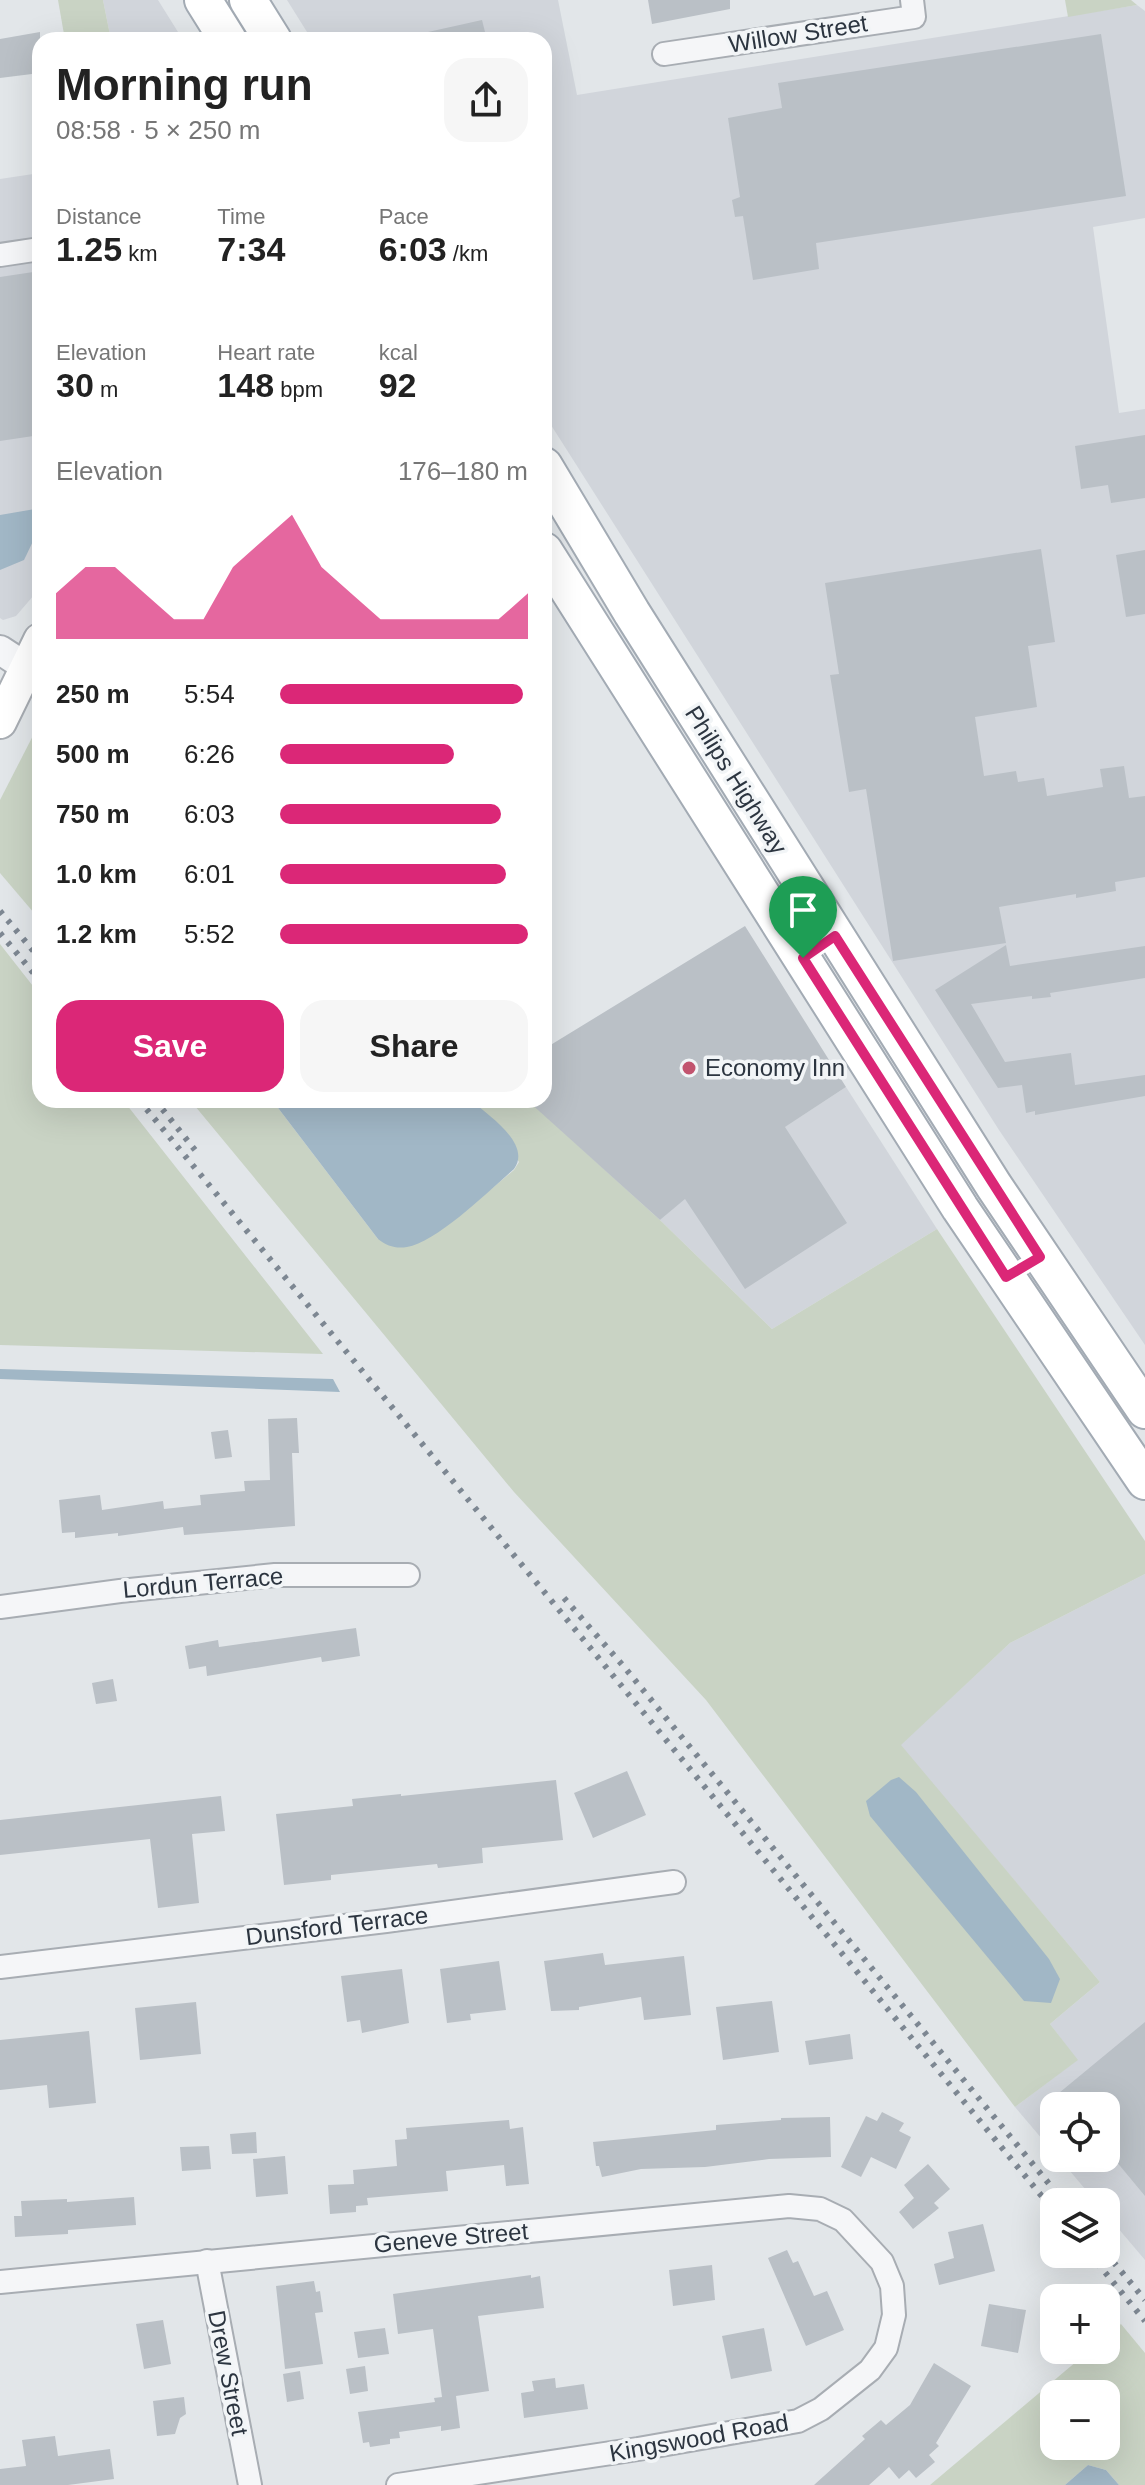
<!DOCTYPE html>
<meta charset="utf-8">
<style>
body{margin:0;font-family:Arial,sans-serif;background:#f6f6f6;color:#222;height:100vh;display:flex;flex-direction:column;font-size:30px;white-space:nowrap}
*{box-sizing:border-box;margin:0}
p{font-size:26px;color:#767676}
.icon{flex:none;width:44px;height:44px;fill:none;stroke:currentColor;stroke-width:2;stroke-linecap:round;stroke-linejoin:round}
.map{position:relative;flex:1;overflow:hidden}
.sheet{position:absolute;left:32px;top:32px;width:520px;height:1076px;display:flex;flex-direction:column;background:#fff;border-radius:24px;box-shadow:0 8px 32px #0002}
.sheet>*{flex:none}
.controls{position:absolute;left:1040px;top:2092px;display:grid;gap:16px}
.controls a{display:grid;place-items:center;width:80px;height:80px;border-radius:16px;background:#fff;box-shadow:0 8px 32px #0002;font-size:40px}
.pin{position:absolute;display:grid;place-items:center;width:68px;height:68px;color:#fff;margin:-82px -34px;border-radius:50% 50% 50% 0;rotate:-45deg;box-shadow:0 0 8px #0007}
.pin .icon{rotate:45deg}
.round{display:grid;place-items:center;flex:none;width:84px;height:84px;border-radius:24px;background:#f6f6f6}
.overview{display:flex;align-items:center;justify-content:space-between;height:136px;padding:0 24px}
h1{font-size:44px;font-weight:700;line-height:60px}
.stats{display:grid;grid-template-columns:repeat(3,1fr);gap:12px;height:136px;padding:8px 24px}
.stats div{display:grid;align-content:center}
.stats b{font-size:34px;font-weight:700}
.stats small{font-size:22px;font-weight:400}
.stats p{font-size:22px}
.chart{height:224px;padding:16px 24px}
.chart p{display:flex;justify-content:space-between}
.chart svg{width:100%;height:144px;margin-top:8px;fill:#db2777;opacity:.7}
.cta{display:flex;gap:16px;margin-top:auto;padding:16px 24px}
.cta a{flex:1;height:92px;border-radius:24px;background:#db2777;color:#fff;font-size:32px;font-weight:700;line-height:92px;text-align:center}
.cta a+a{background:#f6f6f6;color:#222}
ul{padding:0 24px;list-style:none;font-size:26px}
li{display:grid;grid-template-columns:128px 96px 1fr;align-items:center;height:60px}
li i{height:20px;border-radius:10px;background:#db2777}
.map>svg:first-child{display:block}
.built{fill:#d1d5db}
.green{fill:#c9d3c4;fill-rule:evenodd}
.water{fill:#a1b7c6}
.building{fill:#bac0c6}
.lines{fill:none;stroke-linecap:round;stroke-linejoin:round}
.minor-casing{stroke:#a8adb3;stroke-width:26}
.tertiary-casing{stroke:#a8adb3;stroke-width:32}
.secondary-casing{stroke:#a8adb3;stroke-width:36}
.primary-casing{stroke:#a3abb4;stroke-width:40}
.minor{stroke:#f5f6f8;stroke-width:22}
.tertiary{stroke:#f5f6f8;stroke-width:28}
.secondary{stroke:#fff;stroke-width:32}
.primary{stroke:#fff;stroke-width:36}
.rail{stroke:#7d8792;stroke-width:6;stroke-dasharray:4 8;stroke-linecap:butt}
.route-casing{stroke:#fff;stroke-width:16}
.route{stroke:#db2777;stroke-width:10}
.poi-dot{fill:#c2546f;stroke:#f2f5f7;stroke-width:3}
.labels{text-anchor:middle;stroke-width:7;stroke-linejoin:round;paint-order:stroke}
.street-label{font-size:24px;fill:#2c3540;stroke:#f2f5f7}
.poi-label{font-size:24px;fill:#2c3540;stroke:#f2f5f7;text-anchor:start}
</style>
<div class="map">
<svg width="1145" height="2485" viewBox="0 0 1145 2485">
<rect width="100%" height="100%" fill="#e2e6e9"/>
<g class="built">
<path d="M 103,0 L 158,0 L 183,40 L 111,40 Z"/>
<path d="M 287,0 L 558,0 L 577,95 L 1137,5 L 1145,11 L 1145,218 L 1093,227 L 1119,413 L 1145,409 L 1145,1345 L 999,1130 L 544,414 L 544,40 L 312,40 Z"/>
<path d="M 40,173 L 40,242 L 0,249 L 0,179 Z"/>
<path d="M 40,261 L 40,588 L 16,616 L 3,620 L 0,618 L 0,267 Z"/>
<path d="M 846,1087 L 937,1229 L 772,1329 L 660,1220 L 714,1173 Z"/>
<path d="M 1145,1574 L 1145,2260 L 1106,2214 L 1106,2202 L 1096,2202 L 1059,2158 L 1106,2158 L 1106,2106 L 1054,2106 L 1054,2153 L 1015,2107 L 1077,2060 L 1050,2024 L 1100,1982 L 900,1745 L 1010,1643 Z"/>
</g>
<g class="green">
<path d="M 58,0 L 103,0 L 111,40 L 65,40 Z"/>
<path d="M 1065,0 L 1131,0 L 1137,5 L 1068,17 Z"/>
<path d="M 40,722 L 40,920 L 0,873 L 0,800 Z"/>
<path d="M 0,944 L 40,995 L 40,1100 L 123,1100 L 323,1354 L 0,1345 Z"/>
<path d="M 190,1100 L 272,1100 L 378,1239 L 459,1216 L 514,1170 L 519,1162 L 487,1115 L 471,1100 L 528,1100 L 660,1220 L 772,1329 L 937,1229 L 1145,1541 L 1145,1574 L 1010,1643 L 901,1745 L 1100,1982 L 1050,2024 L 1078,2060 L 1015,2107 L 706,1700 L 514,1492 Z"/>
<path d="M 1121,2324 L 1145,2353 L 1145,2485 L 1119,2485 L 1106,2470 L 1088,2465 L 1065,2485 L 930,2485 L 1090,2350 L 1106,2350 L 1106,2337 ZM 1054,2394 L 1106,2394 L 1106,2446 L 1054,2446 Z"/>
</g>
<g class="water">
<path d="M 35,509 L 37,533 L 24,560 L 0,570 L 0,515 Z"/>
<path d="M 272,1100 L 471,1100 C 489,1116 532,1144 514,1169 C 491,1189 436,1243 407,1247 C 396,1249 387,1246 378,1239 Z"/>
<path d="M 0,1369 L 333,1379 L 340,1392 L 0,1379 Z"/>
<path d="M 899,1777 L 916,1792 L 1049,1959 L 1060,1979 L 1051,2003 L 1024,2001 L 870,1816 L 866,1801 L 891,1780 Z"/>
<path d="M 1088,2465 L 1106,2470 L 1119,2485 L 1065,2485 Z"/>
</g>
<g class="building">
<path d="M 648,0 L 730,0 L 730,9 L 652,24 Z"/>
<path d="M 482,20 L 487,40 L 429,40 L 428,32 Z"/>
<path d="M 40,32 L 40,73 L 0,78 L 0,39 Z"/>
<path d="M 1101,34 L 1126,196 L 816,243 L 819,269 L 753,280 L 743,216 L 735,217 L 732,200 L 740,197 L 728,118 L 782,108 L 778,83 Z"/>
<path d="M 40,271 L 40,435 L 0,441 L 0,277 Z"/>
<path d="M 1145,435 L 1145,498 L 1111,503 L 1108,485 L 1081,489 L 1075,446 Z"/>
<path d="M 1041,549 L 1055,642 L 1028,646 L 1037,707 L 975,717 L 984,776 L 1016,771 L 1018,782 L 1044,778 L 1047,796 L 1103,787 L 1100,769 L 1124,766 L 1129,798 L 1145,796 L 1145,877 L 1115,882 L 1116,891 L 1076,898 L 1076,894 L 999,907 L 1006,943 L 893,961 L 866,789 L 849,792 L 830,675 L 839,674 L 825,583 Z"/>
<path d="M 1145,550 L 1145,614 L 1126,617 L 1116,555 Z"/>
<path d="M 745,926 L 846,1087 L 785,1127 L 847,1223 L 745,1289 L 685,1199 L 660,1220 L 528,1101 L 544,1100 L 544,1049 Z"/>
<path d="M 1006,945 L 1010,966 L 1145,946 L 1145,978 L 1050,993 L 1051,997 L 1032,999 L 1032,996 L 971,1004 L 1005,1062 L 1071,1053 L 1075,1085 L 1145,1075 L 1145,1096 L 1035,1115 L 1035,1111 L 1026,1113 L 1022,1085 L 998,1088 L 935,990 Z"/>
<path d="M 297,1418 L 299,1453 L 292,1453 L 295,1526 L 184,1535 L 183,1527 L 118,1536 L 118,1533 L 75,1538 L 75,1532 L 62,1533 L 59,1500 L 100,1495 L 102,1510 L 163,1501 L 164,1509 L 201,1505 L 200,1495 L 245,1491 L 244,1481 L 270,1480 L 268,1419 Z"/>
<path d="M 228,1430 L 232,1457 L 215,1459 L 211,1432 Z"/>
<path d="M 356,1628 L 360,1656 L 322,1662 L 321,1657 L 207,1676 L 206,1666 L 189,1669 L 185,1646 L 218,1640 L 219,1647 Z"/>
<path d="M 113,1679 L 117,1701 L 96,1704 L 92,1683 Z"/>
<path d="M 627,1771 L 646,1815 L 593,1838 L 574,1793 Z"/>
<path d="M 556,1780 L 563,1840 L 482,1848 L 483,1863 L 438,1868 L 437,1864 L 331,1875 L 331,1880 L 284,1885 L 276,1814 L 353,1806 L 352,1799 L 401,1794 L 401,1796 Z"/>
<path d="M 221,1796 L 225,1831 L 192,1834 L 199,1903 L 158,1908 L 150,1839 L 0,1855 L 0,1820 Z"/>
<path d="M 603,1953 L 605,1965 L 684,1956 L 691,2015 L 644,2020 L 641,1997 L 579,2007 L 579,2010 L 551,2011 L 544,1961 Z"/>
<path d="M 499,1961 L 506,2010 L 470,2014 L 471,2020 L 447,2023 L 440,1969 Z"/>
<path d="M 402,1969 L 409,2023 L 362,2033 L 360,2020 L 347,2022 L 341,1976 Z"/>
<path d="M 772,2001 L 779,2052 L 723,2060 L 716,2007 Z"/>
<path d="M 196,2002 L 201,2054 L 140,2060 L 135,2008 Z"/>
<path d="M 1145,2022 L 1145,2196 L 1106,2149 L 1106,2106 L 1070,2106 L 1059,2093 Z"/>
<path d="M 89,2031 L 96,2103 L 49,2108 L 47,2085 L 0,2090 L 0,2040 Z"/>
<path d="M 850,2034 L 853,2059 L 809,2065 L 805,2041 Z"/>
<path d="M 882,2112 L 904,2123 L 899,2131 L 911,2137 L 896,2169 L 871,2157 L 861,2177 L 841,2167 L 866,2116 L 877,2121 Z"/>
<path d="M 830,2117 L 831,2157 L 769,2159 L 705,2167 L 641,2169 L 602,2177 L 599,2166 L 596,2166 L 593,2142 L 716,2130 L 716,2125 L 781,2120 L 781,2118 Z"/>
<path d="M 509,2120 L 510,2129 L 523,2127 L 529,2184 L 506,2186 L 504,2165 L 446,2171 L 448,2191 L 367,2198 L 368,2205 L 356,2206 L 356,2212 L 330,2214 L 328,2185 L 354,2184 L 353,2170 L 397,2166 L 395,2140 L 407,2139 L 406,2128 Z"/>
<path d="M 256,2132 L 257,2153 L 232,2154 L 230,2134 Z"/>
<path d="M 209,2146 L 211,2169 L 182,2171 L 180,2147 Z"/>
<path d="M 285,2156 L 288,2194 L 256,2197 L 253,2159 Z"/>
<path d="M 928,2164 L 950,2189 L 934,2203 L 939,2208 L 913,2229 L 899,2212 L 914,2198 L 904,2185 Z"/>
<path d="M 134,2197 L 136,2225 L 68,2230 L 68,2234 L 15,2237 L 14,2216 L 22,2216 L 21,2201 L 67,2199 L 67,2202 Z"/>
<path d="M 983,2224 L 995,2271 L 939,2285 L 934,2264 L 954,2258 L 948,2232 Z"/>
<path d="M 787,2250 L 793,2263 L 798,2261 L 814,2296 L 827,2291 L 844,2330 L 806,2346 L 768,2258 Z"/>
<path d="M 712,2265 L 715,2300 L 673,2306 L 669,2270 Z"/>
<path d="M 531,2275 L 531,2278 L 540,2276 L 544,2308 L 478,2316 L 489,2391 L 456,2396 L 460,2428 L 441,2431 L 441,2426 L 399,2432 L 400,2438 L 390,2439 L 390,2444 L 370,2447 L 369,2442 L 363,2443 L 358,2412 L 435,2402 L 434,2398 L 442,2397 L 433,2329 L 398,2334 L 393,2294 Z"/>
<path d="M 314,2281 L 316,2292 L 320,2291 L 323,2312 L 315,2313 L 323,2364 L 285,2369 L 276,2286 Z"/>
<path d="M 989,2304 L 1026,2310 L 1018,2353 L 981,2346 Z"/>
<path d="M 163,2320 L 171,2364 L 144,2369 L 136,2324 Z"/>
<path d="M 385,2328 L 389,2354 L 358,2358 L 354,2332 Z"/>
<path d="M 764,2328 L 772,2371 L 731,2379 L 722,2336 Z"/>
<path d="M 934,2363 L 971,2386 L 936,2443 L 939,2446 L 929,2455 L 935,2462 L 916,2478 L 909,2470 L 899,2479 L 889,2467 L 869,2485 L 814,2485 L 865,2439 L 862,2436 L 881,2420 L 886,2425 L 910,2405 Z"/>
<path d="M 365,2366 L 368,2391 L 350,2394 L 346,2369 Z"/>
<path d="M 300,2371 L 304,2399 L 287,2402 L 283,2374 Z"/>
<path d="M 555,2378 L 556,2388 L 584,2384 L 588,2409 L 524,2418 L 521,2393 L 534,2391 L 532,2381 Z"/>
<path d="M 184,2397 L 186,2414 L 180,2418 L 175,2434 L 157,2436 L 153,2401 Z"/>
<path d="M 55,2436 L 58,2456 L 110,2449 L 114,2479 L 68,2485 L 0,2485 L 0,2469 L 26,2466 L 22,2440 Z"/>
</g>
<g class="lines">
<defs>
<g id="minor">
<path d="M 664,54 L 914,17 L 912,0"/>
<path d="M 0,255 L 40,249"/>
<path d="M 0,1607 L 120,1591 L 275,1575 L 408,1575"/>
<path d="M 0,1967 L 386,1921 L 674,1882"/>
<path d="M 207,2261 L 250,2485"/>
<path d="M 0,2282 L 789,2206 L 820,2209 L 843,2220 L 882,2262 L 892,2286 L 894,2315 L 886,2348 L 870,2370 L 821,2409 L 798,2421 L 638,2449 L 398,2485"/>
</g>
<path id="tertiary" d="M 0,650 L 26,667"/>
<path id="secondary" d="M 0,722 L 40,640"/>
<g id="primary">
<path d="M 203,0 L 228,40"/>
<path d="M 248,0 L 273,40"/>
<path d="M 544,466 L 632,613 L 994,1186 L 1145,1410"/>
<path d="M 544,551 L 960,1208 L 1145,1481"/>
</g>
</defs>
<use href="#minor" class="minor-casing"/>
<use href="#tertiary" class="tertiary-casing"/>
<use href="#secondary" class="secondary-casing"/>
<use href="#primary" class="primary-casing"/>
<use href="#minor" class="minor"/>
<use href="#tertiary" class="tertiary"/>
<use href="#secondary" class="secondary"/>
<use href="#primary" class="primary"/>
<g class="rail">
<path d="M 0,911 L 40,959"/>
<path d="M 0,933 L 40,981"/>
<path d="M 139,1100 L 1054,2211"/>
<path d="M 155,1100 L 195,1150"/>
<path d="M 564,1598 L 625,1668 L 1064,2202"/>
<path d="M 1106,2253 L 1145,2300"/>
<path d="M 1090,2254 L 1145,2321"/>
</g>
</g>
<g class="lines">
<defs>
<path id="route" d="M 835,936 L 1040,1257 L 1006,1277 L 803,958 Z"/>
</defs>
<use href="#route" class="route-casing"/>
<use href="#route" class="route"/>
</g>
<circle class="poi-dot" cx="689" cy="1068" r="8"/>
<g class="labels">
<g class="street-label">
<text transform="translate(798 34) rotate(-9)" y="8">Willow Street</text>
<text transform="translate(736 780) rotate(58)" y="8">Philips Highway</text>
<text transform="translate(203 1583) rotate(-5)" y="8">Lordun Terrace</text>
<text transform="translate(337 1926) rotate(-7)" y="8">Dunsford Terrace</text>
<text transform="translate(451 2238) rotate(-5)" y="8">Geneve Street</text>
<text transform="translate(228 2373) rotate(79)" y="8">Drew Street</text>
<text transform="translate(699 2438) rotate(-10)" y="8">Kingswood Road</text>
</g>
<g class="poi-label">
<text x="705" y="1076">Economy Inn</text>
</g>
</g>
</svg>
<div class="controls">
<a><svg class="icon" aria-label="locate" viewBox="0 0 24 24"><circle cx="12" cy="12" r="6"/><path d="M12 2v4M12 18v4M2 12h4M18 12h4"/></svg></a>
<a><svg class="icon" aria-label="layers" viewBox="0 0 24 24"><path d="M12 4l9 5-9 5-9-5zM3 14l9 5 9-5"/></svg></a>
<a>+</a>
<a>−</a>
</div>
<div class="pin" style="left:803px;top:958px;background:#1e9e55"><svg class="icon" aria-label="arrive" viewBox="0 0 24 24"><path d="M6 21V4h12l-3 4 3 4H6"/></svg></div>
<section class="sheet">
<div class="overview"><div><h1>Morning run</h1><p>08:58 · 5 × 250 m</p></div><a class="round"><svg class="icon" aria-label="share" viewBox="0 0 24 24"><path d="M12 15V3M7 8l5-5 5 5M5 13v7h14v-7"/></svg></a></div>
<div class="stats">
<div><p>Distance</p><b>1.25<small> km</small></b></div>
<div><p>Time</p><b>7:34</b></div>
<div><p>Pace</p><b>6:03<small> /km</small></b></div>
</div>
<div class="stats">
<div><p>Elevation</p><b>30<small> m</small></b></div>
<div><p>Heart rate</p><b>148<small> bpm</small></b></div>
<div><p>kcal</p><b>92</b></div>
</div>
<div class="chart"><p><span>Elevation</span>176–180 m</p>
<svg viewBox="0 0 160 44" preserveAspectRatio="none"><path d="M0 44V30L10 22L20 22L30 30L40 38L50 38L60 22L70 14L80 6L90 22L100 30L110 38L120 38L130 38L140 38L150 38L160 30V44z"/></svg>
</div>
<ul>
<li><b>250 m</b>5:54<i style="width:98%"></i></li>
<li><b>500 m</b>6:26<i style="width:70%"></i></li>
<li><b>750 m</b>6:03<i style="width:89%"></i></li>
<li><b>1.0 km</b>6:01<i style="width:91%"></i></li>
<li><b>1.2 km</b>5:52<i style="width:100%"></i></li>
</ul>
<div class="cta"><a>Save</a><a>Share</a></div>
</section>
</div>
